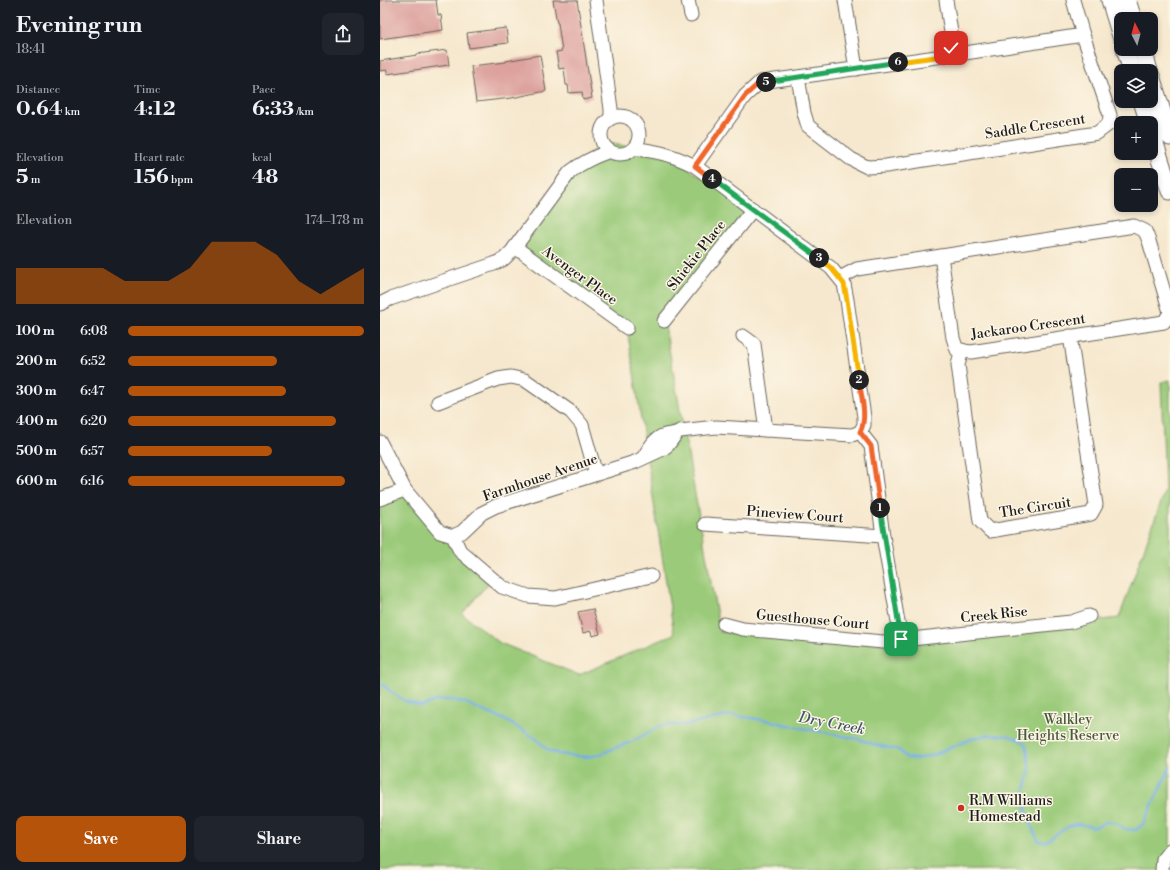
<!DOCTYPE html>
<meta charset="utf-8">
<style>
body{margin:0;font-family:"Libre Bodoni",serif;background:#20242c;color:#f1f3f6;height:100vh;display:flex;flex-direction:column;font-size:15px;white-space:nowrap}
*{box-sizing:border-box;margin:0}
p{font-size:13px;color:#9ea1a6}
.icon{flex:none;width:22px;height:22px;fill:none;stroke:currentColor;stroke-width:2;stroke-linecap:round;stroke-linejoin:round}
.map{position:relative;flex:1;overflow:hidden}
.panel{display:flex;flex-direction:column;background:#171b24;width:380px}
.panel>*{flex:none}
.needle{width:26px;rotate:354deg}
.tools{position:absolute;left:734px;top:12px;display:grid;gap:8px}
.tools a{display:grid;place-items:center;width:44px;height:44px;border-radius:8px;background:#171b24;box-shadow:0 2px 6px #0003;font-size:20px}
.pin{position:absolute;display:grid;place-items:center;width:34px;height:34px;color:#fff;margin:-17px;border-radius:8px;box-shadow:0 2px 6px #0006}
.km{position:absolute;width:20px;height:20px;margin:-10px;border-radius:50%;background:#222;color:#fff;font-size:11px;line-height:20px;text-align:center}
.round{display:grid;place-items:center;flex:none;width:42px;height:42px;border-radius:8px;background:#20242c}
.head{display:flex;align-items:center;justify-content:space-between;height:68px;padding:0 16px}
h1{font-size:22px;font-weight:800;line-height:30px}
.figures{display:grid;grid-template-columns:repeat(3,1fr);gap:6px;height:68px;padding:4px 16px}
.figures div{display:grid;align-content:center}
.figures b{font-size:20px;font-weight:800}
.figures small{font-size:11px;font-weight:400}
.figures p{font-size:11px}
.chart{height:112px;padding:8px 16px}
.chart p{display:flex;justify-content:space-between}
.chart svg{width:100%;height:72px;margin-top:4px;fill:#b45309;opacity:.7}
.primary-button{display:flex;gap:8px;margin-top:auto;padding:8px 16px}
.primary-button a{flex:1;height:46px;border-radius:8px;background:#b45309;color:#fff;font-size:16px;font-weight:800;line-height:46px;text-align:center}
.primary-button a+a{background:#20242c;color:#f1f3f6}
ul{padding:0 16px;list-style:none;font-size:13px}
li{display:grid;grid-template-columns:64px 48px 1fr;align-items:center;height:30px}
li i{height:10px;border-radius:5px;background:#b45309}
main{display:flex;flex:1;min-height:0}
.map>svg:first-child{display:block}
.green{fill:#9bcb7a;stroke:#5c744b}
.lines{fill:none;stroke-linecap:round;stroke-linejoin:round}
.stream{stroke:#76aee5;stroke-width:2.5}
.building{fill:#dda29e}
.minor-casing{stroke:#68635a;stroke-width:15}
.major-casing{stroke:#68635a;stroke-width:19}
.minor{stroke:#fff;stroke-width:13}
.major{stroke:#fff;stroke-width:17}
.split-1-casing{stroke:#fff;stroke-width:8}
.split-2-casing{stroke:#fff;stroke-width:8}
.split-3-casing{stroke:#fff;stroke-width:8}
.split-4-casing{stroke:#fff;stroke-width:8}
.split-5-casing{stroke:#fff;stroke-width:8}
.split-6-casing{stroke:#fff;stroke-width:8}
.split-7-casing{stroke:#fff;stroke-width:8}
.split-1{stroke:#22a559;stroke-width:5}
.split-2{stroke:#f0652b;stroke-width:5}
.split-3{stroke:#f5b400;stroke-width:5}
.split-4{stroke:#22a559;stroke-width:5}
.split-5{stroke:#f0652b;stroke-width:5}
.split-6{stroke:#22a559;stroke-width:5}
.split-7{stroke:#f5b400;stroke-width:5}
.poi-dot{fill:#c8321e;stroke:#fcf5e5;stroke-width:1.5}
.labels{text-anchor:middle;stroke-width:3;stroke-linejoin:round;paint-order:stroke}
.street-label{font-size:14px;fill:#1c1c1c;stroke:#fcf5e5}
.park-label{font-size:14px;fill:#48593d;stroke:#fcf5e5}
.poi-label{font-size:14px;fill:#1c1c1c;stroke:#fcf5e5;text-anchor:start}
.water-label{font-size:15px;font-style:italic;fill:#40566c;stroke:#fcf5e5}
</style>
<main>
<section class="panel">
<div class="head"><div><h1>Evening run</h1><p>18:41</p></div><a class="round"><svg class="icon" aria-label="share" viewBox="0 0 24 24"><path d="M12 15V3M7 8l5-5 5 5M5 13v7h14v-7"/></svg></a></div>
<div class="figures">
<div><p>Distance</p><b>0.64<small> km</small></b></div>
<div><p>Time</p><b>4:12</b></div>
<div><p>Pace</p><b>6:33<small> /km</small></b></div>
</div>
<div class="figures">
<div><p>Elevation</p><b>5<small> m</small></b></div>
<div><p>Heart rate</p><b>156<small> bpm</small></b></div>
<div><p>kcal</p><b>48</b></div>
</div>
<div class="chart"><p><span>Elevation</span>174–178 m</p>
<svg viewBox="0 0 160 44" preserveAspectRatio="none"><path d="M0 44V22L10 22L20 22L30 22L40 22L50 30L60 30L70 30L80 22L90 6L100 6L110 6L120 14L130 30L140 38L150 30L160 22V44z"/></svg>
</div>
<ul>
<li><b>100 m</b>6:08<i style="width:100%"></i></li>
<li><b>200 m</b>6:52<i style="width:63%"></i></li>
<li><b>300 m</b>6:47<i style="width:67%"></i></li>
<li><b>400 m</b>6:20<i style="width:88%"></i></li>
<li><b>500 m</b>6:57<i style="width:61%"></i></li>
<li><b>600 m</b>6:16<i style="width:92%"></i></li>
</ul>
<div class="primary-button"><a>Save</a><a>Share</a></div>
</section>
<div class="map">
<svg width="790" height="870" viewBox="0 0 790 870">
<rect width="100%" height="100%" fill="#fcf5e5"/>
<filter id="ink" filterUnits="userSpaceOnUse"><feTurbulence type="fractalNoise" baseFrequency=".025" numOctaves="2"/><feDisplacementMap in="SourceGraphic" scale="8" xChannelSelector="R" yChannelSelector="G"/><feConvolveMatrix kernelMatrix="1 2 1 2 8 2 1 2 1" color-interpolation-filters="sRGB"/></filter>
<filter id="wash" filterUnits="userSpaceOnUse"><feTurbulence type="fractalNoise" baseFrequency=".012" numOctaves="4" result="noise"/><feDisplacementMap in="SourceGraphic" scale="16" xChannelSelector="R" yChannelSelector="G"/><feGaussianBlur stdDeviation="0.9" result="paint"/><feColorMatrix in="noise" values="0 0 0 0 0 0 0 0 0 0 0 0 0 0 0 0 0 1.4 0 .05"/><feComposite in="paint" operator="in"/></filter>
<g filter="url(#wash)">
<rect width="100%" height="100%" fill="#f6e8ce"/>
<path class="green" d="M 222,142 L 283,153 L 373,209 L 284,321 L 340,632 L 506,644 L 739,618 L 785,491 L 781,382 L 790,380 L 790,850 L 782,870 L 0,870 L 0,831 L 2,830 L 0,830 L 0,499 L 25,490 L 112,579 L 82,614 L 120,643 L 199,675 L 294,634 L 247,328 L 132,251 L 195,168 Z"/>
<g class="lines">
<path class="stream" d="M 0,682 L 10,691 L 25,701 L 42,706 L 59,700 L 72,700 L 86,703 L 100,710 L 123,719 L 155,738 L 168,750 L 179,754 L 206,757 L 219,755 L 237,747 L 251,742 L 282,725 L 307,725 L 350,715 L 391,721 L 412,726 L 478,739 L 496,745 L 519,750 L 527,758 L 537,759 L 553,755 L 591,739 L 607,735 L 629,736 L 638,739 L 646,744 C 648,755 651,767 648,778 C 648,782 645,786 645,790 C 643,805 651,829 659,841 L 665,842 L 689,826 L 696,824 L 716,827 L 725,822 L 733,822 L 746,829 L 756,830 L 763,824 L 790,768"/>
</g>
<g id="blocks">
<g class="building">
<path d="M 0,0 L 56,0 L 58,15 L 61,15 L 63,30 L 0,39 Z"/>
<path d="M 173,0 L 197,0 L 212,98 L 203,100 L 202,92 L 189,93 L 188,85 L 186,85 L 184,68 L 179,69 L 176,52 L 182,51 L 178,23 L 177,23 Z"/>
<path d="M 126,28 L 128,43 L 89,48 L 87,33 Z"/>
<path d="M 67,50 L 69,65 L 7,74 L 7,70 L 0,71 L 0,61 L 37,55 L 37,54 Z"/>
<path d="M 160,55 L 166,91 L 132,98 L 96,102 L 91,66 L 126,62 L 126,61 L 137,59 Z"/>
<path d="M 213,609 L 220,634 L 212,636 L 211,631 L 203,633 L 198,612 Z"/>
</g>
</g>
</g>
<g filter="url(#ink)">
<use href="#blocks" fill-opacity="0" stroke="#68635a" stroke-width="1"/>
<g class="lines">
<defs>
<g id="minor">
<path d="M 216,0 L 231,109 L 231,118"/>
<path d="M 308,0 L 311,15"/>
<path d="M 465,0 L 476,69"/>
<path d="M 566,0 L 572,39 L 571,48"/>
<path d="M 693,0 L 703,35"/>
<circle cx="240" cy="135" r="19"/>
<path d="M 255,147 L 258,149 C 281,152 295,156 315,166 L 451,268 L 464,284 L 467,300 L 484,417 L 484,425 L 480,432 L 491,446 L 503,536 L 521,639"/>
<path d="M 315,166 L 365,96 L 380,82 L 418,77 L 424,113 L 428,126 L 471,159 L 487,167 L 506,166 L 717,133 L 729,124 L 730,115 L 703,35 L 585,53 L 571,48 L 563,56 L 418,77"/>
<path d="M 135,247 L 247,328"/>
<path d="M 561,256 L 573,338 L 577,350 L 591,352 L 784,322 L 790,313"/>
<path d="M 460,278 L 477,269 L 754,226 L 765,231 L 769,241 L 790,312"/>
<path d="M 0,304 L 10,299 L 114,264 L 124,259 L 132,251 L 190,172 C 202,162 216,156 230,151"/>
<path d="M 284,321 L 373,209"/>
<path d="M 363,336 L 374,344 L 386,430"/>
<path d="M 582,350 L 578,365 L 600,521 L 610,531 L 711,514 L 716,505 L 690,336"/>
<path d="M 58,402 L 118,379 L 131,377 L 145,380 L 191,412 L 202,425 L 216,474"/>
<path d="M 0,442 L 25,490 L 60,532 L 73,536 L 80,551 L 122,587 L 148,596 L 175,598 L 271,576"/>
<path d="M 263,458 C 269,449 274,438 285,435 C 290,434 295,434 300,431 L 336,427 L 472,435 L 480,432"/>
<path d="M 0,499 L 25,490"/>
<path d="M 325,524 L 503,536"/>
<path d="M 73,536 L 82,532 L 102,513 L 116,506 L 255,462 L 283,449 L 288,445 L 296,434"/>
<path d="M 344,624 L 363,629 L 503,642 L 691,622 L 709,616"/>
<path d="M 782,870 L 783,859 L 790,850"/>
</g>
<g id="major">
<path d="M 730,0 L 741,36"/>
<path d="M 747,0 L 753,19"/>
<path d="M 745,49 L 752,71"/>
<path d="M 763,49 L 769,71"/>
<path d="M 771,76 L 790,137"/>
<path d="M 762,101 L 769,123"/>
<path d="M 771,131 L 790,191"/>
</g>
</defs>
<use href="#minor" class="minor-casing"/>
<use href="#major" class="major-casing"/>
<use href="#minor" class="minor"/>
<use href="#major" class="major"/>
</g>
</g>
<g class="lines" filter="url(#ink)">
<defs>
<path id="split-1" d="M 500,508 L 521,639"/>
<path id="split-2" d="M 479,380 C 481,396 488,417 480,432 L 491,446 L 500,508"/>
<path id="split-3" d="M 439,258 L 451,268 L 464,284 L 467,300 L 479,380"/>
<path id="split-4" d="M 332,179 L 439,258"/>
<path id="split-5" d="M 332,179 L 315,166 L 365,96 L 380,82 L 386,82"/>
<path id="split-6" d="M 386,82 L 518,62"/>
<path id="split-7" d="M 518,62 L 563,56 L 571,48"/>
</defs>
<use href="#split-1" class="split-1-casing"/>
<use href="#split-2" class="split-2-casing"/>
<use href="#split-3" class="split-3-casing"/>
<use href="#split-4" class="split-4-casing"/>
<use href="#split-5" class="split-5-casing"/>
<use href="#split-6" class="split-6-casing"/>
<use href="#split-7" class="split-7-casing"/>
<use href="#split-1" class="split-1"/>
<use href="#split-2" class="split-2"/>
<use href="#split-3" class="split-3"/>
<use href="#split-4" class="split-4"/>
<use href="#split-5" class="split-5"/>
<use href="#split-6" class="split-6"/>
<use href="#split-7" class="split-7"/>
</g>
<circle class="poi-dot" cx="581" cy="808" r="4"/>
<g class="labels">
<g class="street-label">
<text transform="translate(655 126) rotate(-9)" y="5">Saddle Crescent</text>
<text transform="translate(316 255) rotate(-52)" y="5">Shiekie Place</text>
<text transform="translate(200 275) rotate(36)" y="5">Avenger Place</text>
<text transform="translate(648 326) rotate(-8)" y="5">Jackaroo Crescent</text>
<text transform="translate(160 477) rotate(-19)" y="5">Farmhouse Avenue</text>
<text transform="translate(655 507) rotate(-9)" y="5">The Circuit</text>
<text transform="translate(415 514) rotate(4)" y="5">Pineview Court</text>
<text transform="translate(614 614) rotate(-6)" y="5">Creek Rise</text>
<text transform="translate(433 619) rotate(5)" y="5">Guesthouse Court</text>
</g>
<g class="park-label">
<text x="688" y="724">Walkley<tspan x="688" dy="16">Heights Reserve</tspan></text>
</g>
<g class="poi-label">
<text x="589" y="805">R.M Williams<tspan x="589" dy="16">Homestead</tspan></text>
</g>
<g class="water-label">
<text transform="translate(452 723) rotate(11)" y="5">Dry Creek</text>
</g>
</g>
</svg>
<div class="tools">
<a><svg class="needle" viewBox="-14 -14 28 28"><path d="M0-13l5 13h-10z" fill="#e53935"/><path d="M0 13l5-13h-10z" fill="#9ea1a6"/></svg></a>
<a><svg class="icon" aria-label="layers" viewBox="0 0 24 24"><path d="M12 4l9 5-9 5-9-5zM3 14l9 5 9-5"/></svg></a>
<a>+</a>
<a>−</a>
</div>
<div class="pin" style="left:521px;top:639px;background:#1e9e55"><svg class="icon" aria-label="arrive" viewBox="0 0 24 24"><path d="M6 21V4h12l-3 4 3 4H6"/></svg></div>
<div class="pin" style="left:571px;top:48px;background:#d93025"><svg class="icon" aria-label="check" viewBox="0 0 24 24"><path d="M5 12l5 5 9-10"/></svg></div>
<b class="km" style="left:500px;top:508px">1</b>
<b class="km" style="left:479px;top:380px">2</b>
<b class="km" style="left:439px;top:258px">3</b>
<b class="km" style="left:332px;top:179px">4</b>
<b class="km" style="left:386px;top:82px">5</b>
<b class="km" style="left:518px;top:62px">6</b>
</div>
</main>
